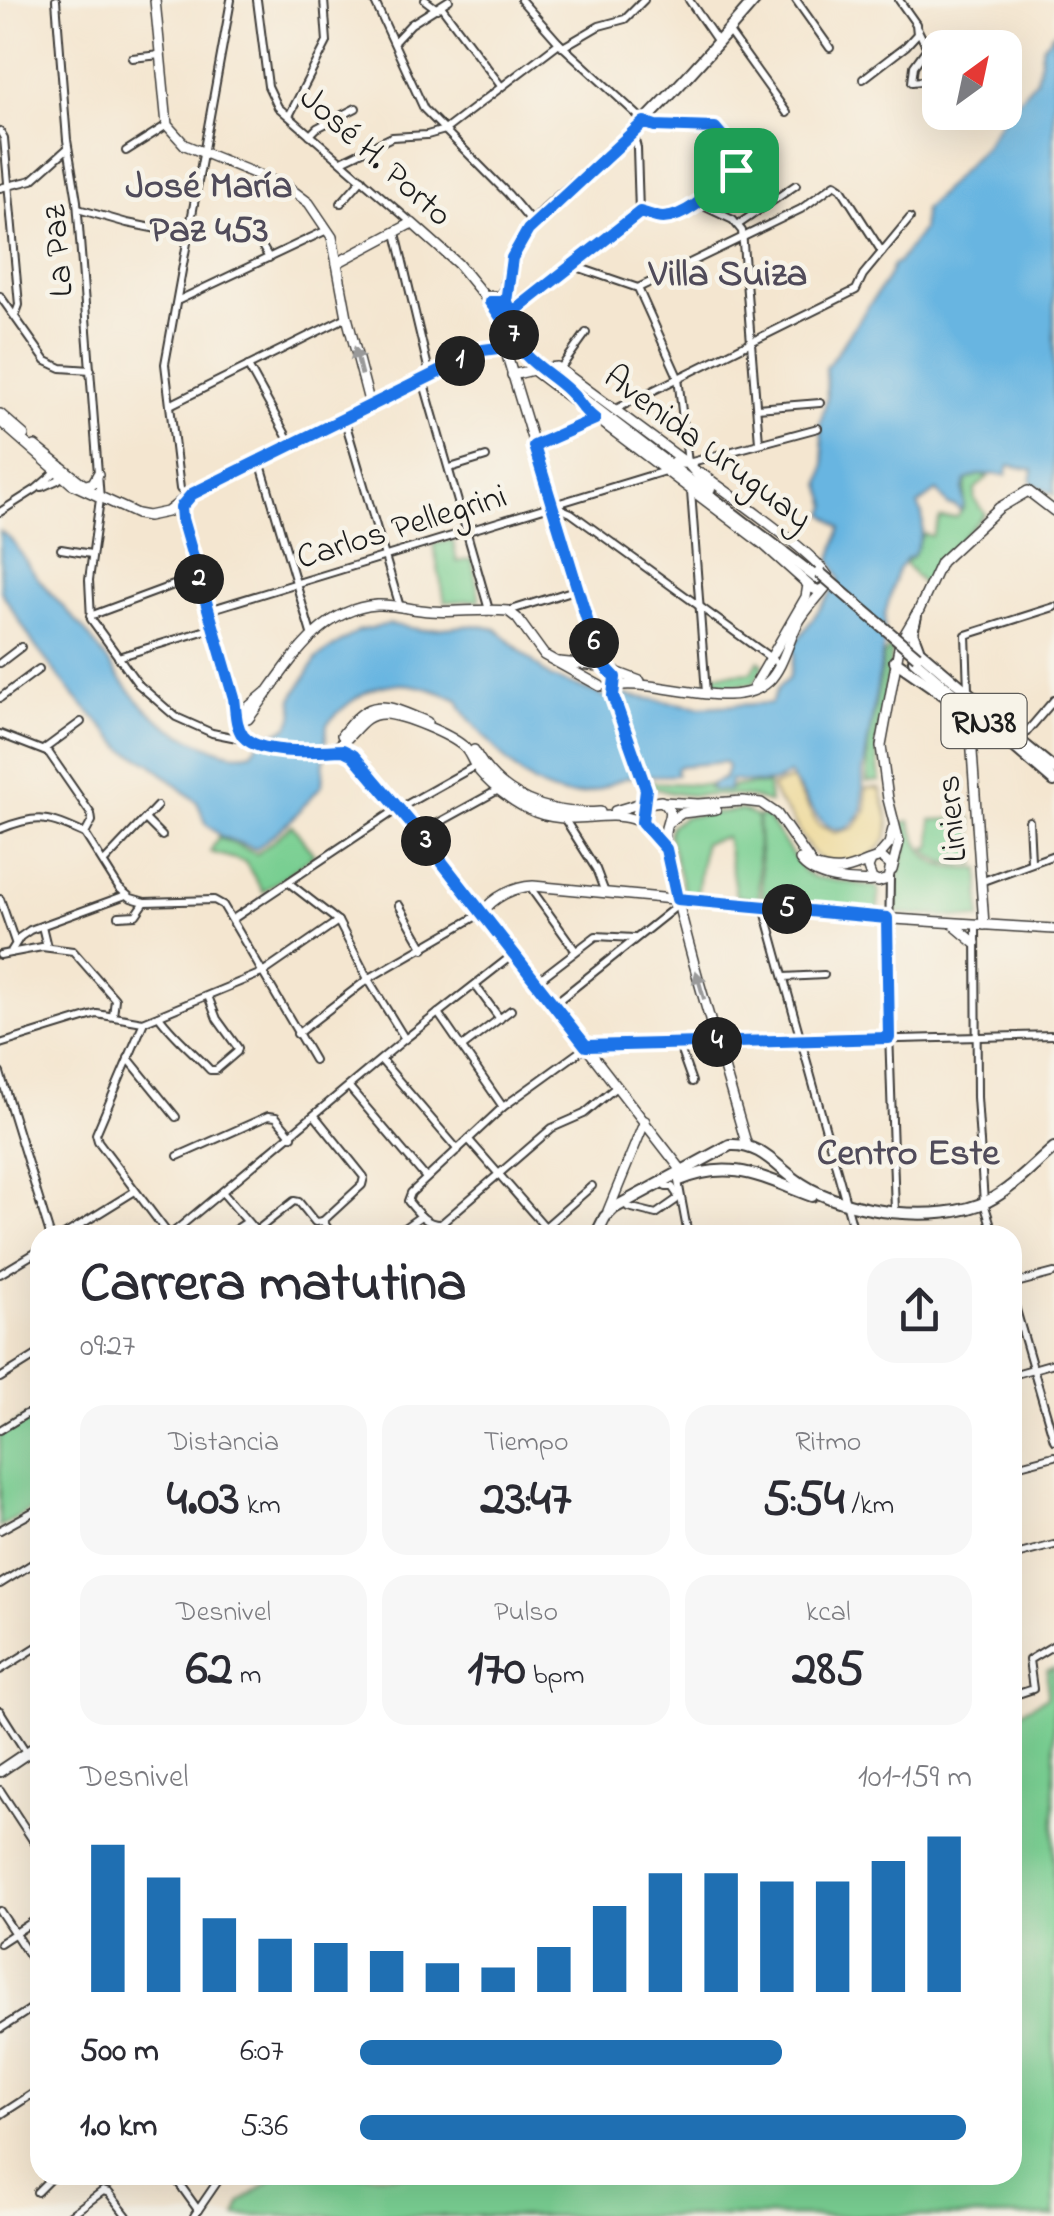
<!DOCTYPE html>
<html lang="es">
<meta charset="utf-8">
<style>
body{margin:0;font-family:"Indie Flower",sans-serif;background:#f7f7f7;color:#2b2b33;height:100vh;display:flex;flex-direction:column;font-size:38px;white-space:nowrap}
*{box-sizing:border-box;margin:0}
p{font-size:32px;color:#7c7c81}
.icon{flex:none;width:55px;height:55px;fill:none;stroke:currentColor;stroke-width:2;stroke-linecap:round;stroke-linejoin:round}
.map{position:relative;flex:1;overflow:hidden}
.sheet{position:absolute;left:30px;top:1225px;width:992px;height:960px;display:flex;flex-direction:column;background:#fff;border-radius:30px;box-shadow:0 10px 40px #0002}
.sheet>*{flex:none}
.needle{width:65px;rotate:33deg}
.tools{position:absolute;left:922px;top:30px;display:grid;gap:20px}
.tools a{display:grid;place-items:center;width:100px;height:100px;border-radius:20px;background:#fff;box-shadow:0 10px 40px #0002;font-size:50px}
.pin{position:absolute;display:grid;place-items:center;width:85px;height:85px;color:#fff;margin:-42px;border-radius:20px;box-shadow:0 5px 15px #0006}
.km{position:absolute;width:50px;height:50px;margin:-25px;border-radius:50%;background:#222;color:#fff;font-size:28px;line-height:50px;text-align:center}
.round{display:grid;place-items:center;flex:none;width:105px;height:105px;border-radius:30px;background:#f7f7f7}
.headline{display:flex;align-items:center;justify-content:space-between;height:170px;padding:0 50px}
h1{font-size:55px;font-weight:700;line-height:75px}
.metrics{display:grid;grid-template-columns:repeat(3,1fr);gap:15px;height:170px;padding:10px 50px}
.metrics div{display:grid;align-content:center;border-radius:25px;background:#f7f7f7;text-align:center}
.metrics b{font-size:50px;font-weight:700}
.metrics small{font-size:28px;font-weight:400}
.metrics p{font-size:28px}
.chart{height:280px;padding:20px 50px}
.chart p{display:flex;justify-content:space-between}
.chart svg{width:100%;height:180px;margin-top:10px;stroke:#1f6fb2;stroke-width:6}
ul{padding:0 50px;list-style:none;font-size:32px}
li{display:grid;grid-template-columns:160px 120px 1fr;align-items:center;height:75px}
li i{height:25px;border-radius:12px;background:#1f6fb2}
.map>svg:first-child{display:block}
.green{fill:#79cf92;stroke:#4a7657;stroke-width:2.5}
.sand{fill:#eeda9e;stroke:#857b5d;stroke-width:2.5}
.water{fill:#68b5e1;stroke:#42687e;stroke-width:2.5}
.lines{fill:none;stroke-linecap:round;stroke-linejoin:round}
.street-casing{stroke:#3c3a37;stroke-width:10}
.secondary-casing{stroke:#3c3a37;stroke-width:12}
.primary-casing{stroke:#3c3a37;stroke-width:14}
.street{stroke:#fff;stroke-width:6}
.secondary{stroke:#fff;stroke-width:9}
.primary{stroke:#fff;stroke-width:10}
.primary-bridge-casing{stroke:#3c3a37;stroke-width:14;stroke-linecap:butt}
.primary-bridge{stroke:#fff;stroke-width:10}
.oneway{fill:#999}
.route-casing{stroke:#fff;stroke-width:20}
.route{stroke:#1a73e8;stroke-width:12}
.labels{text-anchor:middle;stroke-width:9;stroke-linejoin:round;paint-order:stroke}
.shield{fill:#f7f3e8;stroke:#5e5c59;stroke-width:2.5}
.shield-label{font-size:32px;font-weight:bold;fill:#1c1c1c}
.street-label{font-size:35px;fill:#1c1c1c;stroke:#f7f3e8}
.neighbourhood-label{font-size:38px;font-weight:bold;fill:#504b5a;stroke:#f7f3e8}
</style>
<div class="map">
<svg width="1054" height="2216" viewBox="0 0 1054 2216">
<rect width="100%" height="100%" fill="#f7f3e8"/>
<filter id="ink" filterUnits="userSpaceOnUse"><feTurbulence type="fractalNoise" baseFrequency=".01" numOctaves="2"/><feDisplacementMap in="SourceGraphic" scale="20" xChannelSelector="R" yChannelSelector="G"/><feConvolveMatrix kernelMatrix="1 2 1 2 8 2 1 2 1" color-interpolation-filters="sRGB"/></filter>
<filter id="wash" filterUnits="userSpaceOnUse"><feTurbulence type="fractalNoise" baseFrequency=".0048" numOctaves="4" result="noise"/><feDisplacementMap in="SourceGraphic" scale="40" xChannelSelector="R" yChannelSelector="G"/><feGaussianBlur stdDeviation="2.25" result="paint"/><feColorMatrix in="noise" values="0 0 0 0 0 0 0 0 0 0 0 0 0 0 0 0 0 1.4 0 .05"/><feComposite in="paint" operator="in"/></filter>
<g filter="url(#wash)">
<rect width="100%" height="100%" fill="#f4e6d0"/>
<g class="green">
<path d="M 980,474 L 988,477 L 975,489 L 974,499 L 985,514 L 932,569 L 924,586 L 904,563 L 913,556 L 923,534 L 932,536 L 940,518 L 957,517 L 963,509 L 966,480 Z"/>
<path d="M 453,540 L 457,562 L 472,559 L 480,600 L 445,602 L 433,544 Z"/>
<path d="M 889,648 L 892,650 L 876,744 L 880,781 L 867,782 L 868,746 L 884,656 Z"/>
<path d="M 759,660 L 764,665 L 754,683 L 710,688 L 709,675 L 751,672 Z"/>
<path d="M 651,782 L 709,785 L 709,789 L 729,790 L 734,786 L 768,784 L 770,803 C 732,787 693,804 652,787 Z"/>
<path d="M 741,810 L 757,817 L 759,899 L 736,896 L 726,837 L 704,843 L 697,896 L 685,895 L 669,835 L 671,825 L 684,817 Z"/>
<path d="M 758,816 L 767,817 L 804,872 L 814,877 L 876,887 L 879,891 L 878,912 L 763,899 Z"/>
<path d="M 971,818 L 976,864 C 956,864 937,866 925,848 L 932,847 L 931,820 Z"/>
<path d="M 910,821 C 925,865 933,869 980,869 L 980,919 L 895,913 L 900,870 L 908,840 L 902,823 Z"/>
<path d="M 292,825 L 314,855 L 263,892 L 245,862 L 210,852 L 218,837 L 257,854 Z"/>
<path d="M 25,1418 L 40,1438 L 40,1505 L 0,1527 L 0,1434 Z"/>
<path d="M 1054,1668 L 1054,2216 L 237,2216 L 241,2202 L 279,2175 L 1012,2175 L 1013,1716 L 1047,1697 L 1047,1670 Z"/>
</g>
<path class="sand" d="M 792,780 L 818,825 L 835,833 L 854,828 L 867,810 L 866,788 L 880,788 C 883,800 889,816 889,827 C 887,857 842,874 819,858 C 807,849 800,832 792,819 C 784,805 776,804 772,786 Z"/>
<path class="water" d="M 1054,32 L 1054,495 L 1031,482 L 1033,470 L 1009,465 L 1006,475 L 980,474 L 966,480 L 963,489 L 964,505 L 960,511 L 956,506 L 948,505 L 937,491 L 918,505 C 928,521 921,540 913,556 L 907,558 L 897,571 L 885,614 L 884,644 L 863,773 L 863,809 C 833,864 807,796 789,774 C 775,787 750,783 731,780 L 728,791 L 712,790 L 711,784 L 725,778 L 728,767 L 725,762 L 680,766 L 676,769 L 677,775 C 662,777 645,774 630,777 C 617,779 606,787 594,791 C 553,805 519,777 495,748 C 482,733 464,717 458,700 C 401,674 369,678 327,724 L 322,785 L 292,819 L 256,849 L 222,837 L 207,825 L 197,802 L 150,763 L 125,750 L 75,697 L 35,646 L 1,591 L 0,531 C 15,540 20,553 29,566 C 45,590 67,609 84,630 C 127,684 143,725 214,748 C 227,753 238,756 252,752 L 262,738 C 283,730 299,728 292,699 L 317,658 L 358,631 L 389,624 L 422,630 L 476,625 L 496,629 L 550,677 L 607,697 L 625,695 L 700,707 L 771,703 L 778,688 L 789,678 L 795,653 L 792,648 L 840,580 L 831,559 L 841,528 L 825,514 L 828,506 L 821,484 L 825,465 L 820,424 L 827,398 L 826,368 L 887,279 L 893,265 L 898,263 L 922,230 L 924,210 L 984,147 L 1006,113 L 1036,80 L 1043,46 Z"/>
</g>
<g filter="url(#ink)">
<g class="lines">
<defs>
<g id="street">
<path d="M 56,0 L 67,140 L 77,201 L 100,499 L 89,580 L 91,619 L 138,684 L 176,717 L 212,733 L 247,740"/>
<path d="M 257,0 L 268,86 L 278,107 L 412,223"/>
<path d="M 374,0 L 424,109 L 508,194 L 533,224"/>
<path d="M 425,0 L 437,9"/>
<path d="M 521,0 L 559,43 L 644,121 L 655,126 L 711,126 L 738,155 L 736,169 L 697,203 L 672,215 L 663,218 L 639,212"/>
<path d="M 689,0 L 718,42"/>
<path d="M 796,0 L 830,48"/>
<path d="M 441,6 L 501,86"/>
<path d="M 918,30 L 927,48 L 914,66 L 912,82 L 940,79"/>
<path d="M 729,32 L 787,113"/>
<path d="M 394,42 L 411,24 L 449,0"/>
<path d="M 563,47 L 599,26 L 625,19 L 644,0"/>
<path d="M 132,58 L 160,55"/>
<path d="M 863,79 L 906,46 L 917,34 L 916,24 L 899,0"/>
<path d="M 940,88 L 933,92 L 930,99 L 934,110 L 940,112"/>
<path d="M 289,116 L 327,42 L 324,0"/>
<path d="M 0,131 L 4,138 L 19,305 L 15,316"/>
<path d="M 310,135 L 317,128 L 356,108"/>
<path d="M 126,151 L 167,125"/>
<path d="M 342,161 L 392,137 L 427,135 L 445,130 L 559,43"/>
<path d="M 0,188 L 32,180 L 68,148"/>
<path d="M 341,203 L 362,179"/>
<path d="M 697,203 L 733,220 L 742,231 L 759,442"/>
<path d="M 78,209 L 127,223 L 188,235"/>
<path d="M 739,224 L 796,185"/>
<path d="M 245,226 L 251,227 L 269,258"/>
<path d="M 396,233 L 430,376"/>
<path d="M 574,266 L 638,288 L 678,377 L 688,463 L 818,428"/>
<path d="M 638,288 L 801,209 L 835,184 L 841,188 L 882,252"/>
<path d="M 0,296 L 46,361 L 61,368 L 91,370"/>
<path d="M 179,300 L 327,230"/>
<path d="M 512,313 L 639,212 L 637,148 L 633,133"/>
<path d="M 248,366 L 291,444"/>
<path d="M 560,369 L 586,333"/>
<path d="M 423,380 L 489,610"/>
<path d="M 170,405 L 347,317"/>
<path d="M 757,408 L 820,403"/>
<path d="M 616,409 L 856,290 L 863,275 L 910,218"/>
<path d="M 344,418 L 400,607"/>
<path d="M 534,446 L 595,419"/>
<path d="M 260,461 L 312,637"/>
<path d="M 450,468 L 486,457"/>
<path d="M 42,487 L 58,480 L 64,473"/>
<path d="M 691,491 L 706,693"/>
<path d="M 187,496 L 180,489 L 165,364 L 231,0"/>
<path d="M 555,506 L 571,513 L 779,664"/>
<path d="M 0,512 L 36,489 L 59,469"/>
<path d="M 61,549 L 91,554"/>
<path d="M 209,610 L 665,471"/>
<path d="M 508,611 L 578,589"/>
<path d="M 90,616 L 198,576"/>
<path d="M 118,657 L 213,628"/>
<path d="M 0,663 L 21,647"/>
<path d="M 968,690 L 966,635 L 1054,607"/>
<path d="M 0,698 L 39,669"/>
<path d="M 0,734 L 49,753 L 91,814 L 92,821 L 85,834 L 119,888 L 131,898 L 145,902 L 214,900 L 223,905 L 314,1060"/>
<path d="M 1019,741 L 1054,700"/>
<path d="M 43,750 L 81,722"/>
<path d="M 564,818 L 596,869 L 604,890"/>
<path d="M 145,819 L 162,836"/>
<path d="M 1029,821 L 1031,861"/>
<path d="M 0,829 C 38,814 48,817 85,834"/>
<path d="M 420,833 L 500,789"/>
<path d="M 104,862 L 157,806"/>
<path d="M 890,877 L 888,1001 L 895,1211"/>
<path d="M 983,881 L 1054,855"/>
<path d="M 289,883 L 338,921 L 368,979 L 405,1039"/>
<path d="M 529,886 L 575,950"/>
<path d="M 0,899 L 15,942"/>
<path d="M 399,905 L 424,949"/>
<path d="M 764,907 L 855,1235"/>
<path d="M 119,916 L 136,915 L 145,902"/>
<path d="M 233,919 L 393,812 L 475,766"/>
<path d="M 976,925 L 977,1097 L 984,1203 L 994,1235"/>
<path d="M 42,926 L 47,947"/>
<path d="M 10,953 L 42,947 L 73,951 L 115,999 L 113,1016"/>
<path d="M 0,955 L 10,953 L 20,937 L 30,930 L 126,895"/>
<path d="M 784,977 L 824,975"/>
<path d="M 536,982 L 596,936 L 634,938"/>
<path d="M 475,985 L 500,1019"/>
<path d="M 554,1004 L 673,909 L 677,900"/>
<path d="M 438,1013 L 503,1107"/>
<path d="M 159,1016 C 174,1037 193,1051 210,1070 L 216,1070 L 237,1052 L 238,1048 L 217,1019 L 208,996"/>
<path d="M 143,1024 L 96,1134 L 98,1141 L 169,1235"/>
<path d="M 297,1034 L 368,979 L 482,913"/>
<path d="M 678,1043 L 692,1082"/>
<path d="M 0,1044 L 97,1014 L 143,1022 L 264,972 L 338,921"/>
<path d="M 462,1047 L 511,1010"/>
<path d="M 128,1058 L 176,1117"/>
<path d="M 381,1060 L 458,1150"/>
<path d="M 0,1073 L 50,1235"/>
<path d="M 349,1087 L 426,1178"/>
<path d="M 616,1087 L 584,1114 L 552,1128 L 441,1224 C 426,1225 417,1212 408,1201 L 411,1193 L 503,1107 L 586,1047 L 1054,1035"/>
<path d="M 315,1116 L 364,1177 L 362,1185 L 323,1221 L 332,1235"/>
<path d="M 469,1140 L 552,1235"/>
<path d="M 178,1156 L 268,1116 L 276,1117 L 292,1136"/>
<path d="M 678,1181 L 688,1235"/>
<path d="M 666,1187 L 672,1187 L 679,1197"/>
<path d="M 223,1193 L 259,1235"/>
<path d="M 628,1207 L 656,1214 L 676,1200 L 680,1193"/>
<path d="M 256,1231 L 294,1201 L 299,1202 L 315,1222 L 323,1221"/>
<path d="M 64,1235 L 135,1191"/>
<path d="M 170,1235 L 405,1039 L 514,954"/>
<path d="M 227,1235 L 247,1222"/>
<path d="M 394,1235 L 421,1216"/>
<path d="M 536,1235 L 592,1186"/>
<path d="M 0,1274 L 40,1250"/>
<path d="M 1012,1284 L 1054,1273"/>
<path d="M 1012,1296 L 1054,1440"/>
<path d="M 1012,1375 L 1054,1363"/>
<path d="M 0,1378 L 40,1353"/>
<path d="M 0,1430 L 26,1414 L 32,1415 L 40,1427"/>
<path d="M 1012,1467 L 1054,1456"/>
<path d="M 0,1530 L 40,1508"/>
<path d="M 1012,1556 L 1054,1545"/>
<path d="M 0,1584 L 40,1559"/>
<path d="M 0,1670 L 40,1645"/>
<path d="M 1012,1696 L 1033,1689 L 1029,1660 L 1054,1645"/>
<path d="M 0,1711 L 26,1752"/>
<path d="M 0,1790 L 40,1851"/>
<path d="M 0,1911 L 40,1972"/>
<path d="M 0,1943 L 40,1917"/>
<path d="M 0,2029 L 40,2003"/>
<path d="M 0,2115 L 40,2089"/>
<path d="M 173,2175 L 198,2210"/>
<path d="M 37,2192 L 54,2175"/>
<path d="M 69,2216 L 103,2191 L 109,2193 L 127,2216"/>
<path d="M 194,2216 L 222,2175"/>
</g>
<g id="secondary">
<path d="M 155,0 L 167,125 L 185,145 L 288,187 L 309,203 L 332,237 L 347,317 L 370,405"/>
<path d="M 337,263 L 412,223 L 458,264 L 509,326"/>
<path d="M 548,368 L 557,367 L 688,464"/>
<path d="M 512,375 L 533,370 L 764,545 L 812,588 L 819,591 L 825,587"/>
<path d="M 0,414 L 24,435"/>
<path d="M 0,421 L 72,484 L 137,514 L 148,516 L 167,512 L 192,493 L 483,349 L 505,349 L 595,646 L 609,669"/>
<path d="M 35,446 L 93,492"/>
<path d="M 86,485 L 93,483 L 98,474"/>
<path d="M 183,502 L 182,519 L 237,716"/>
<path d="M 559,662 L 600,666 L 640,681"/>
<path d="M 613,685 L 613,696 L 646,789 L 644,803"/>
<path d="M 608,687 C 652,675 734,715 769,681 C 783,667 788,642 797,625 C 805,609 820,596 830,581 C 828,562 723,490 701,473"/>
<path d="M 754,687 L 806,597 L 808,585"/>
<path d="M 969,708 L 984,925"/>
<path d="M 239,715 L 265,693"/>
<path d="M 248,719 C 283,675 314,609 377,605 C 395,604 412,610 430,611 C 456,613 482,608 508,611 L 517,618 L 544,655 L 600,686"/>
<path d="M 239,725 C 248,753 281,750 305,750 C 315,749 326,752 335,748 C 354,738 361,712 385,714 C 403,715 449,734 463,746 C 469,751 471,758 475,765 C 486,782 510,800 528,809 C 582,836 631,788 666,849"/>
<path d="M 343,734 L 346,749 L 420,833 L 683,1172"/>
<path d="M 342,735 C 371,695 387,705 427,722"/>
<path d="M 474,750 C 499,797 549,816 600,812"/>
<path d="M 663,802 L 698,804 L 743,801 L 761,803 L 777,814 L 813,866 C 846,876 851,866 881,857 L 891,866 L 888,879 L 878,882 L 872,879 L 868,868 L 871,861"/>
<path d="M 615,811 L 648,801"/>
<path d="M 670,821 L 682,813 L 716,809"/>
<path d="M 643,822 L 641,814 L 648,803 L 661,801 C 677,812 666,819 665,833 C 664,844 667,854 669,864 C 690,959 720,1052 747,1146"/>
<path d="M 877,858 L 889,844 L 893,829"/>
<path d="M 800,860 C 813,879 853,883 875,881"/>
<path d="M 892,870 L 899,842 L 888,799 L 881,746 L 900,642 L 919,610 L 941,562 L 999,508 L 1028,491 L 1054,511"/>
<path d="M 482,913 C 493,897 514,887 533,886 L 878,918 L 1054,929"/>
<path d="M 956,927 L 975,943"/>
<path d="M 608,1211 L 645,1121"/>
</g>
<g id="primary">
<path d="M 755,0 C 710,52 664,104 614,151 C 582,182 536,207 517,248 C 499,284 503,324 526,355 L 817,578"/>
<path d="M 486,297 L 500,298 L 507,287"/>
<path d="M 674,462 L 688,463 L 710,489"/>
<path d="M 916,616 L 912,632 L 918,648"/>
<path d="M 900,642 L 911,644 L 978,701"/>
<path d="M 914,660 L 1054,781"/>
<path d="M 895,661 L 947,697"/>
<path d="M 970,700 L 1054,769"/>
<path d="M 680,1180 C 732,1158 763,1178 812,1196"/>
<path d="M 596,1235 L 605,1217 L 614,1208 L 730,1145 C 762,1143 777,1168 802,1184 C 846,1213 939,1225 988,1201 C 1012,1189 1033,1166 1054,1148"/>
<path d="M 0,1771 L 40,1744"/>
</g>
</defs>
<use href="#street" class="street-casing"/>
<use href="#secondary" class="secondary-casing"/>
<use href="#primary" class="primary-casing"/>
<use href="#street" class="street"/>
<use href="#secondary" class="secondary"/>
<use href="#primary" class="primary"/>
<defs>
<path id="primary-bridge" d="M 820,573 L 917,656"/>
</defs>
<use href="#primary-bridge" class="primary-bridge-casing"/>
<use href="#primary-bridge" class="primary-bridge"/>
</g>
<defs><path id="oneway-solid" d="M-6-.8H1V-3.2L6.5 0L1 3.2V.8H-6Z" transform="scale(2.5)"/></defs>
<g class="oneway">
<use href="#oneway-solid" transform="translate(358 361) rotate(-104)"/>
<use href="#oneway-solid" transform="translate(700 985) rotate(-106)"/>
</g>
</g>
<g class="lines" filter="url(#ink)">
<defs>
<path id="route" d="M 736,170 C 717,186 690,217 663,218 C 656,218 647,214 640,212 L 512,313 L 507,302 L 504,307 C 507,319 517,335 513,346 L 483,350 L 192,494 L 181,507 L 182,519 L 234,698 C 236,711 235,725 243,736 C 259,756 319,751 343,750 L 353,755 L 420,834 L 586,1046 L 889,1038 L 887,918 L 677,899 L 666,849 L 642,822 L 646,789 L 613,696 L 615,677 L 601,662 L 595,646 L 534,446 L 595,419 C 580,408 580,401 569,391 C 556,378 539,369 526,355 C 514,342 504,319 490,302 L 506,302 L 512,258 L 528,230 L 644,122 L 655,126 L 715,128 L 738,155 L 736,170"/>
</defs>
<use href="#route" class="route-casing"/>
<use href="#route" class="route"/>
</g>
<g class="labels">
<rect class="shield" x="941.5" y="694" width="85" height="54" rx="8"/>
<g class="shield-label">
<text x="984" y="732">RN38</text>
</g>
<g class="street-label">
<text transform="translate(377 155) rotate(42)" y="12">José H. Porto</text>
<text transform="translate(56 251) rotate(-95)" y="12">La Paz</text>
<text transform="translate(709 446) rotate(37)" y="12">Avenida Uruguay</text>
<text transform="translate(401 525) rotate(-17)" y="12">Carlos Pellegrini</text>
<text transform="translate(950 819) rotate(-95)" y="12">Liniers</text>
</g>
<g class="neighbourhood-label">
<text x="209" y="197">José María<tspan x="209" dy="44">Paz 453</tspan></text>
<text x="728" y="285">Villa Suiza</text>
<text x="908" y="1164">Centro Este</text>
</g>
</g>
</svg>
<div class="tools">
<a><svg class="needle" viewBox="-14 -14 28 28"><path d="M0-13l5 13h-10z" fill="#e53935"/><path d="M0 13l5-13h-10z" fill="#7c7c81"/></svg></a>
</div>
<div class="pin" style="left:736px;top:170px;background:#1e9e55"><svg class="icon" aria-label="arrive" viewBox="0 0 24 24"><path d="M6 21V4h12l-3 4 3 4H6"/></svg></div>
<b class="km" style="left:460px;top:361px">1</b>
<b class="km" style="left:199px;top:579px">2</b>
<b class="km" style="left:426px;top:841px">3</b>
<b class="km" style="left:717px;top:1042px">4</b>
<b class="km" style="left:787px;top:909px">5</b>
<b class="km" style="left:594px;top:643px">6</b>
<b class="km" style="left:514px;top:335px">7</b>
<section class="sheet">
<div class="headline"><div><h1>Carrera matutina</h1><p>09:27</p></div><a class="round"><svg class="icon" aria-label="share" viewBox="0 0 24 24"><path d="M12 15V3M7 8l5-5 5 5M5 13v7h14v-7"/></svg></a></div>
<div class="metrics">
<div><p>Distancia</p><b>4.03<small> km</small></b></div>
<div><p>Tiempo</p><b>23:47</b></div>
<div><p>Ritmo</p><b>5:54<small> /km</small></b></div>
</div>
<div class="metrics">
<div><p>Desnivel</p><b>62<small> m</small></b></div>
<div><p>Pulso</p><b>170<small> bpm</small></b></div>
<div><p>kcal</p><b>285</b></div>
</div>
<div class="chart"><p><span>Desnivel</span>101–159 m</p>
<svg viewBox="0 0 160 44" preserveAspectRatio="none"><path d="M5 44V8M15 44V16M25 44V26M35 44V31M45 44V32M55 44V34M65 44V37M75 44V38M85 44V33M95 44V23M105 44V15M115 44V15M125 44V17M135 44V17M145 44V12M155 44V6"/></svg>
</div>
<ul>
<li><b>500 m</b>6:07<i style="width:69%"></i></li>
<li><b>1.0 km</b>5:36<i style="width:99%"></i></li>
</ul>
</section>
</div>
